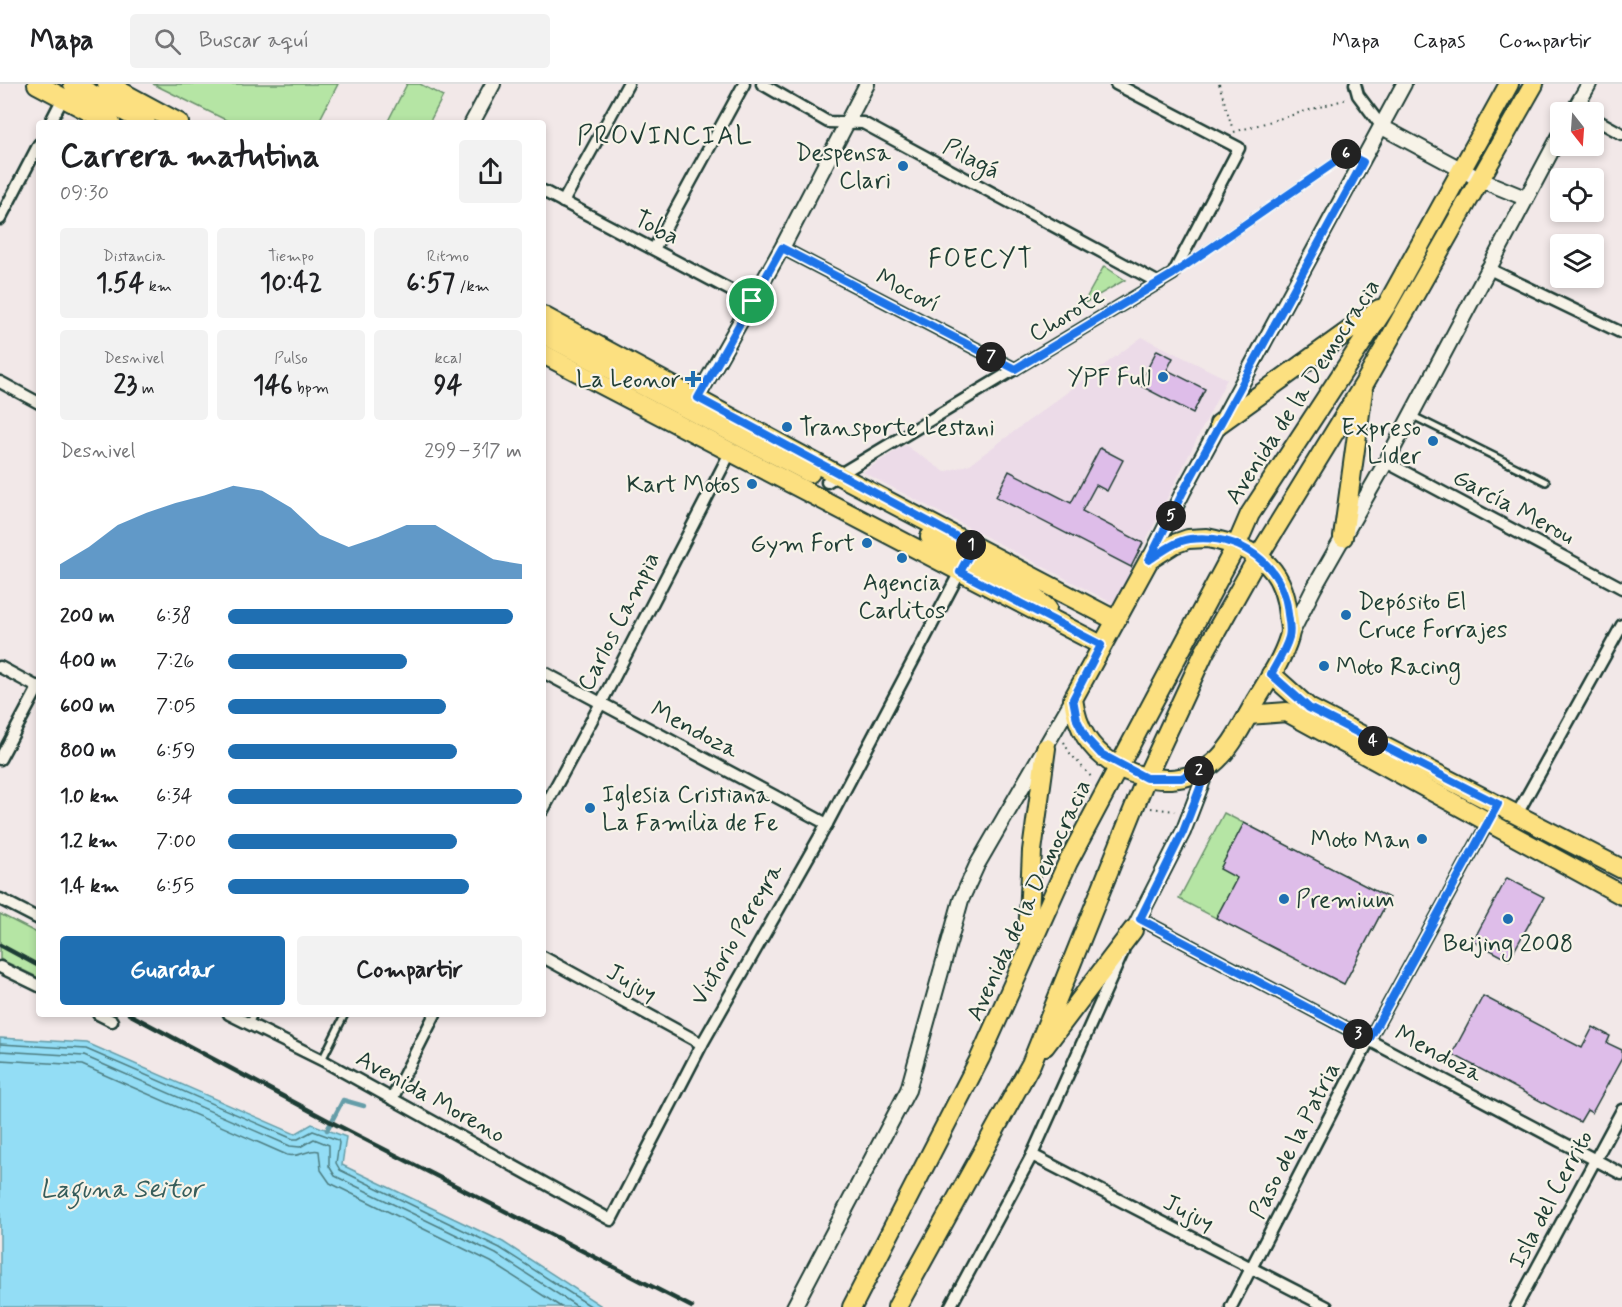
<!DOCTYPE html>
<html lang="es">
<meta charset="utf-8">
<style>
body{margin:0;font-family:Mynerve,sans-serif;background:#f2f2f2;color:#202124;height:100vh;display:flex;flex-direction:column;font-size:22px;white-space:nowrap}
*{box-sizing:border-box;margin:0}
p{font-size:20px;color:#757577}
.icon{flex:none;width:33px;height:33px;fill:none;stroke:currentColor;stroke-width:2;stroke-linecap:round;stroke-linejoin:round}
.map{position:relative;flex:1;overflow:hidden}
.details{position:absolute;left:36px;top:36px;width:510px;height:897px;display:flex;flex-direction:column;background:#fff;border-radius:6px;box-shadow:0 3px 9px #0003}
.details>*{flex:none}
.needle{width:39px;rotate:163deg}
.controls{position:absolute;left:1550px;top:18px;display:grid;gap:12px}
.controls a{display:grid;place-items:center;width:54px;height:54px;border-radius:6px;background:#fff;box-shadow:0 3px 9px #0003;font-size:30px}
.pin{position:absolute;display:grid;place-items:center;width:51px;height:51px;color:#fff;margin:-26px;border:3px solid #fff;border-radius:50%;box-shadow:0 2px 6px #0007}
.km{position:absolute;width:30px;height:30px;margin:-15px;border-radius:50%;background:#222;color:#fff;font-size:16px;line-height:30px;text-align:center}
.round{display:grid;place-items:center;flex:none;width:63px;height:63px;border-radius:6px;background:#f2f2f2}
.overview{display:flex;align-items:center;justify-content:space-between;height:102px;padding:0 24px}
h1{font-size:33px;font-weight:800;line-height:45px}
.stats{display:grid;grid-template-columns:repeat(3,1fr);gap:9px;height:102px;padding:6px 24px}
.stats div{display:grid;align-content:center;border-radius:6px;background:#f2f2f2;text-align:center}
.stats b{font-size:26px;font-weight:800}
.stats small{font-size:16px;font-weight:400}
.stats p{font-size:16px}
.chart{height:168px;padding:12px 24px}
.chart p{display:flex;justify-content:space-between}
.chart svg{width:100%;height:108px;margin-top:6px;fill:#1f6fb2;opacity:.7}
.cta{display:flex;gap:12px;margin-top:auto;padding:12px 24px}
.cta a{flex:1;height:69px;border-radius:6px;background:#1f6fb2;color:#fff;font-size:24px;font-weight:800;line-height:69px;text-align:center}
.cta a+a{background:#f2f2f2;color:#202124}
ul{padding:0 24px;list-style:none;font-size:20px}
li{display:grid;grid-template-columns:96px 72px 1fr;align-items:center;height:45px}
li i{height:15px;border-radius:8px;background:#1f6fb2}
header{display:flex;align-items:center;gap:36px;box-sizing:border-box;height:84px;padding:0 30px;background:#fff;border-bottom:2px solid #e0e0e0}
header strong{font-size:28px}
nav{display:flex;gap:33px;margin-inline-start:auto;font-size:21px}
.search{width:420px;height:54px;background:#f2f2f2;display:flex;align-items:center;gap:15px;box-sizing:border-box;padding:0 21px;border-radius:6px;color:#757577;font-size:22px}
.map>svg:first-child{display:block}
.built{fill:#ecdbe8}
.green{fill:#b5e5a4;stroke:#6a916c;stroke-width:1.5}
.water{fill:#93ddf5;stroke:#659da8;stroke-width:1.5}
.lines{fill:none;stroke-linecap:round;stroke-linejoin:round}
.shore{stroke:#4d7d81;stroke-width:1.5}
.stream{stroke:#659da8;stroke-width:4.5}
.building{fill:#debde9;stroke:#1f3d34;stroke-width:1.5}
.service-casing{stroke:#1f3d34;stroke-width:10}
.minor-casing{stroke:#1f3d34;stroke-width:15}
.tertiary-casing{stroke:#1f3d34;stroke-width:18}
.primary-casing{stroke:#1f3d34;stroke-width:22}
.trunk-casing{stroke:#1f3d34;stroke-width:22}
.path{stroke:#1f3d34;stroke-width:2;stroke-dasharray:1.5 4.5;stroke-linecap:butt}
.service{stroke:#f7f3e8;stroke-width:5}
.minor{stroke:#f7f3e8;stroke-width:10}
.tertiary{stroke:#f7f3e8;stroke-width:14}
.primary{stroke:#fce080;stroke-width:18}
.trunk{stroke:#fce080;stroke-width:18}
.rail{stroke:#1f3d34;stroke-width:4.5}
.route-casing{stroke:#fff;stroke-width:12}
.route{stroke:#1a73e8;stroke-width:8}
.poi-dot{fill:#1f6fb2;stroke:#f7f3e8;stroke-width:2}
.labels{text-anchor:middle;stroke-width:4.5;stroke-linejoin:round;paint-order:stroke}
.poi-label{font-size:24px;fill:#1f3d34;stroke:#f7f3e8;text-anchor:end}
.street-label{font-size:24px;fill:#1f3d34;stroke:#f7f3e8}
.neighbourhood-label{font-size:26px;letter-spacing:1.5px;fill:#1f3d34;stroke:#f7f3e8}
.water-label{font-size:26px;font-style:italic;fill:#365d5b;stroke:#f7f3e8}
</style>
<header>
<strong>Mapa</strong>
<div class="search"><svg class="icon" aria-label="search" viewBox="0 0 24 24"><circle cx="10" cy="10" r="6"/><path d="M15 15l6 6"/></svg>Buscar aquí</div>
<nav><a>Mapa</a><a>Capas</a><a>Compartir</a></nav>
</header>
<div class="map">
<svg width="1622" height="1223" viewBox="0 0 1622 1223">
<rect width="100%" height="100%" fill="#f2e8e8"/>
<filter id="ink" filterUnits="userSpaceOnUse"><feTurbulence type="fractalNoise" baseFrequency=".0167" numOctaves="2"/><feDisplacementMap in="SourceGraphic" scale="12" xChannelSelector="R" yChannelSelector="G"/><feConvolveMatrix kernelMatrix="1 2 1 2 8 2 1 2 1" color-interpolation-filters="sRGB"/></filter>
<g filter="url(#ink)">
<path class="built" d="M 1142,253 L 1227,295 L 1114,520 L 863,388 L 905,361 L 945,388 L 970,380 Z"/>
<g class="green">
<path d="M 153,0 L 338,0 L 318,39 L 232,39 Z"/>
<path d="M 407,0 L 420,0 L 443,12 L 429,39 L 387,39 Z"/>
<path d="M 1104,182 L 1125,196 L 1083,220 Z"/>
<path d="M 1224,729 L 1389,814 L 1344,900 L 1179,815 Z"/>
<path d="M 0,830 L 39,850 L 39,894 L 0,875 Z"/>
</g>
<path class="water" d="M 0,954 L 87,959 L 295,1050 L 312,1040 L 346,1053 L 342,1081 L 503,1158 L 603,1223 L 0,1223 Z"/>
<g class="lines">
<g class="shore">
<path d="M 0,960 L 86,965 L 293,1055 L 298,1055 L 313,1047 L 338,1056 L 339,1059 L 336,1079 L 340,1086 L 500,1164 L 592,1223"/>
<path d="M 0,967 L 84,972 L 290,1062 L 300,1063 L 314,1055 L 329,1061 L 329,1082 L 335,1092 L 496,1170 L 578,1223"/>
<path d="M 0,976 L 82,981 L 287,1071 C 301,1074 309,1064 319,1067 L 321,1086 L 330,1099 L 491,1178 L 561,1223"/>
</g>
<path class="stream" d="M 327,1046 L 343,1016 L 364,1022"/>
</g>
<g class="building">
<path d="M 1157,266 L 1173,274 L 1167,286 L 1205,305 L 1193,329 L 1139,301 Z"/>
<path d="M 1100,364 L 1123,376 L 1107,407 L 1096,401 L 1082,427 L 1143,459 L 1131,483 L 996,413 L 1009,387 L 1071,419 Z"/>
<path d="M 1244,739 L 1389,814 L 1344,900 L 1216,834 L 1237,794 L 1220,785 Z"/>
<path d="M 1507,794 L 1544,813 L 1509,876 L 1473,857 Z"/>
<path d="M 1483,912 L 1582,964 L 1593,943 L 1610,952 L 1607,959 L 1622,966 L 1622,974 L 1592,1029 L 1587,1026 L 1580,1038 L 1452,970 Z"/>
</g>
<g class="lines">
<defs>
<g id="service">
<path d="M 1177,187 L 1347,70 L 1360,76"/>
<path d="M 1413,332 L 1546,398"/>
<path d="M 249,940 L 254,930"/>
<path d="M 322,976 L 345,930"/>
</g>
<g id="minor">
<path d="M 762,0 L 828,38 L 863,39 L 1159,199"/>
<path d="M 1355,0 L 1358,11 L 1382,43"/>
<path d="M 1593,34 L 1622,50"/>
<path d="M 50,39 L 65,10"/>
<path d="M 543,107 L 751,217"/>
<path d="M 563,118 L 628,0"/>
<path d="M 0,135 L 39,60"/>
<path d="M 782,164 L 1015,285"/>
<path d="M 654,165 L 744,0"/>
<path d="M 1487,184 L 1622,249"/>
<path d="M 0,298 L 39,319"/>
<path d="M 1386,378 L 1622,504"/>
<path d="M 827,398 L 1173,190 L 1239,64 L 1116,0"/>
<path d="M 0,583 L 39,604"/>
<path d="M 543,588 L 827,740"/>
<path d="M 0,675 L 39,602"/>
<path d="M 543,726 L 601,619 L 731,367"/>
<path d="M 1517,730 L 1622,541"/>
<path d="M 0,815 L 39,835"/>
<path d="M 1140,835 L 1622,1090"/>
<path d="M 543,873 L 702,960"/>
<path d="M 0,883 L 39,902"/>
<path d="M 98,930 L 112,937"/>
<path d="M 229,930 L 322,976 L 611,1136 L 702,960 L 827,740 L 962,484"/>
<path d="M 392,1015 L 435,930"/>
<path d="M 1032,1071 L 1327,1223"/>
<path d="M 950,1223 L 1032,1071 L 1123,868"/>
<path d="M 1231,1223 L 1369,956 L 1491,733"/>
<path d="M 1516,1223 L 1622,1026"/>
</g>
<g id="tertiary">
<path d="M 1573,28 L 1589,0"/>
<path d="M 472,39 L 493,0"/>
<path d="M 1382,43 L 1481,96 L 1525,114"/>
<path d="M 692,323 L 782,164 L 867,0"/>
<path d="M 1149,476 L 1183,408 L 1404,0"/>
<path d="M 1291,550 L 1314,504 L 1386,378 L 1560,51"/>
<path d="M 1133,846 L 1183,748 L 1208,683"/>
<path d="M 794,1223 L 908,1006 L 961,816 L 977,781 L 1073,615"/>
</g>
<g id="primary">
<path d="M 37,0 L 111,39"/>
<path d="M 73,0 L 146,39"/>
<path d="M 107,0 L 179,39"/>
<path d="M 543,232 L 838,391 L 1115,536"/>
<path d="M 543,250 L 810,389"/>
<path d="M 543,270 L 1101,561"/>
<path d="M 930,453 L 1023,504 L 1047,524"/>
<path d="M 1207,454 C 1253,463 1284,480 1288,531 C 1289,537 1291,547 1289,553 C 1282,576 1267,598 1255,618 C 1243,640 1229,670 1207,684 C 1168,708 1110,691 1086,653 C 1078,641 1075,629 1073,615 L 1149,476 L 1174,460 L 1188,455 Z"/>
<path d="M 1271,590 L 1309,624 L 1622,785"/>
<path d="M 1248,631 L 1287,628 L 1622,811"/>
</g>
<g id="trunk">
<path d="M 1219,340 L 1379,225"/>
<path d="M 1343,453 L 1363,307"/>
<path d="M 1028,855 L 1032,767 L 1046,664"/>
<path d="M 1045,962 L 1133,846"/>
<path d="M 852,1223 L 980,974 L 1068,778 L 1237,460 L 1250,430 L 1388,219 L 1509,0"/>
<path d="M 897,1223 L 1031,980 L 1146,694 L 1204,569 L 1258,473 L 1364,300 L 1534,0"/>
</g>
</defs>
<use href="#service" class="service-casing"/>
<use href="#minor" class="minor-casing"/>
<use href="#tertiary" class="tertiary-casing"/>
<use href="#primary" class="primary-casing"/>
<use href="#trunk" class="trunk-casing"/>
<g class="path">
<path d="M 1219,0 L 1233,46"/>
<path d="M 1234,48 L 1347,15"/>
<path d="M 1064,658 L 1069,668 L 1093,695"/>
<path d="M 1151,724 L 1175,727"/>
</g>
<use href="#service" class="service"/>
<use href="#minor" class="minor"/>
<use href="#tertiary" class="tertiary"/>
<use href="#primary" class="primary"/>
<use href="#trunk" class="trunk"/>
<g class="rail">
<path d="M 0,861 L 39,882"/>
<path d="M 129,930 L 333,1039 L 692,1223"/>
</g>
</g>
</g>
<g class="lines" filter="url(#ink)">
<defs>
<path id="route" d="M 1347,70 L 1363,78 L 1183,408 L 1149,476 C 1162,468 1175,457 1190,455 C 1239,449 1284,480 1288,530 C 1289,537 1291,546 1289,553 C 1286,565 1277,579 1271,590 L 1309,624 L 1498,720 L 1369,956 L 1140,835 L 1183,748 L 1208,683 L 1181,694 L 1146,694 L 1101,670 L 1086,654 L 1077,636 L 1073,615 L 1101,561 L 960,488 L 974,462 L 698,314 L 782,164 L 1015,285 L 1173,190 Z"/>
</defs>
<use href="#route" class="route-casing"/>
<use href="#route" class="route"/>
</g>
<g class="poi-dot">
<circle cx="903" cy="82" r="6"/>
<circle cx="1163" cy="293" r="6"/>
<path d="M690 286h6v6h6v6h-6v6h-6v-6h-6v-6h6z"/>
<circle cx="787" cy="343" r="6"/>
<circle cx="1433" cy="357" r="6"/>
<circle cx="752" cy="400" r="6"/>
<circle cx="867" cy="459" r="6"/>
<circle cx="902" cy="474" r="6"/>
<circle cx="1346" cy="531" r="6"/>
<circle cx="1324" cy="582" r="6"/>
<circle cx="590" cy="724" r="6"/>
<circle cx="1422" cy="755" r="6"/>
<circle cx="1284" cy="815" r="6"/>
<circle cx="1508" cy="835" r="6"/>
</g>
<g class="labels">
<g class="poi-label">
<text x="891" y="76">Despensa<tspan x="891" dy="28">Clari</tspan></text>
<text x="1151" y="301">YPF Full</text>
<text x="681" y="303">La Leonor</text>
<text x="799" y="351" text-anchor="start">Transporte Lestani</text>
<text x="1421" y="351">Expreso<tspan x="1421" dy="28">Líder</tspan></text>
<text x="740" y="408">Kart Motos</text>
<text x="855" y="467">Gym Fort</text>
<text x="902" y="506" text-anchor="middle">Agencia<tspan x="902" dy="28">Carlitos</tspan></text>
<text x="1358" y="525" text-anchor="start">Depósito El<tspan x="1358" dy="28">Cruce Forrajes</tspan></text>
<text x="1336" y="590" text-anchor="start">Moto Racing</text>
<text x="602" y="718" text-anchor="start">Iglesia Cristiana<tspan x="602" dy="28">La Familia de Fe</tspan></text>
<text x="1410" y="763">Moto Man</text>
<text x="1296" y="823" text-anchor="start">Premium</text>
<text x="1508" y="867" text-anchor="middle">Beijing 2008</text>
</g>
<g class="street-label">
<text transform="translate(972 74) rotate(28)" y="8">Pilagá</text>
<text transform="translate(657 143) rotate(28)" y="8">Toba</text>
<text transform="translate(908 206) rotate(27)" y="8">Mocoví</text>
<text transform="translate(1066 230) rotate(-31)" y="8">Chorote</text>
<text transform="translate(1302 307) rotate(-57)" y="8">Avenida de la Democracia</text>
<text transform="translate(1514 422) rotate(28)" y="8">García Merou</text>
<text transform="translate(618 537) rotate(-63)" y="8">Carlos Campia</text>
<text transform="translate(695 645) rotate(28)" y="8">Mendoza</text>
<text transform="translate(1028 816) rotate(-65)" y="8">Avenida de la Democracia</text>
<text transform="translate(736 850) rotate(-60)" y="8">Victorio Pereyra</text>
<text transform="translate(632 898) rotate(29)" y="8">Jujuy</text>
<text transform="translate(1439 969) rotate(28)" y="8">Mendoza</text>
<text transform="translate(431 1012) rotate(29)" y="8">Avenida Moreno</text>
<text transform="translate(1294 1056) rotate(-63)" y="8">Paso de la Patria</text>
<text transform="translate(1550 1115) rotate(-62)" y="8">Isla del Cerrito</text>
<text transform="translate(1189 1128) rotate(27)" y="8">Jujuy</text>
</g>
<g class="neighbourhood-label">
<text x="665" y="60">PROVINCIAL</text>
<text x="981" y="183">FOECYT</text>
</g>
<g class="water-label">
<text x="121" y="1113">Laguna Seitor</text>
</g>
</g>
</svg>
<div class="controls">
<a><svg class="needle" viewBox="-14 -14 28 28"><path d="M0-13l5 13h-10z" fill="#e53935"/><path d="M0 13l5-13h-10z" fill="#757577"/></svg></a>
<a><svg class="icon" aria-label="locate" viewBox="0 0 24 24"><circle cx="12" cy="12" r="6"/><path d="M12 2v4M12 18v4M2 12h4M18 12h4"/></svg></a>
<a><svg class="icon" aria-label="layers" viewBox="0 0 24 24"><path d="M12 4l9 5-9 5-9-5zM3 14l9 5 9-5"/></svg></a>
</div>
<div class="pin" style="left:752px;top:217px;background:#1e9e55"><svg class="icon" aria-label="arrive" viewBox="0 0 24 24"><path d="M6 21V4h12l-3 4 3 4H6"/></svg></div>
<b class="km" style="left:971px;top:461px">1</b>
<b class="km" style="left:1199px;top:687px">2</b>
<b class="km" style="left:1358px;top:950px">3</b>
<b class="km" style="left:1373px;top:657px">4</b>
<b class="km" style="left:1171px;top:432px">5</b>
<b class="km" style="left:1346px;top:70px">6</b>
<b class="km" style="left:991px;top:273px">7</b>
<section class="details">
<div class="overview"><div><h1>Carrera matutina</h1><p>09:30</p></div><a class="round"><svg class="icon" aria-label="share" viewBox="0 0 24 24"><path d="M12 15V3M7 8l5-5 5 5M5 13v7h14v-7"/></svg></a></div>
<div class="stats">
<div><p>Distancia</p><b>1.54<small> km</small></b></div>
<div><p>Tiempo</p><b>10:42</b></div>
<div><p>Ritmo</p><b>6:57<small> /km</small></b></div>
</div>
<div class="stats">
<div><p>Desnivel</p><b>23<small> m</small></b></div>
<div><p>Pulso</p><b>146<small> bpm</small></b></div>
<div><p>kcal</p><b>94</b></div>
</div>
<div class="chart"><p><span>Desnivel</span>299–317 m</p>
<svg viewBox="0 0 160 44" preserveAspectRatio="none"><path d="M0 44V38L10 31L20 22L30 17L40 13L50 10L60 6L70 8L80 15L90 26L100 31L110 27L120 22L130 22L140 29L150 36L160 38V44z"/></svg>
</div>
<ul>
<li><b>200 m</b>6:38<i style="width:97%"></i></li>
<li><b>400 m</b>7:26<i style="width:61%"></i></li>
<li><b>600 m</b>7:05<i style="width:74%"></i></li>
<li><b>800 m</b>6:59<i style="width:78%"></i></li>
<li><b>1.0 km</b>6:34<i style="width:100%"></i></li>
<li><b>1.2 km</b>7:00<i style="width:78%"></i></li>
<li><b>1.4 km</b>6:55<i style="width:82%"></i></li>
</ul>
<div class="cta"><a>Guardar</a><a>Compartir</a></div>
</section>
</div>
